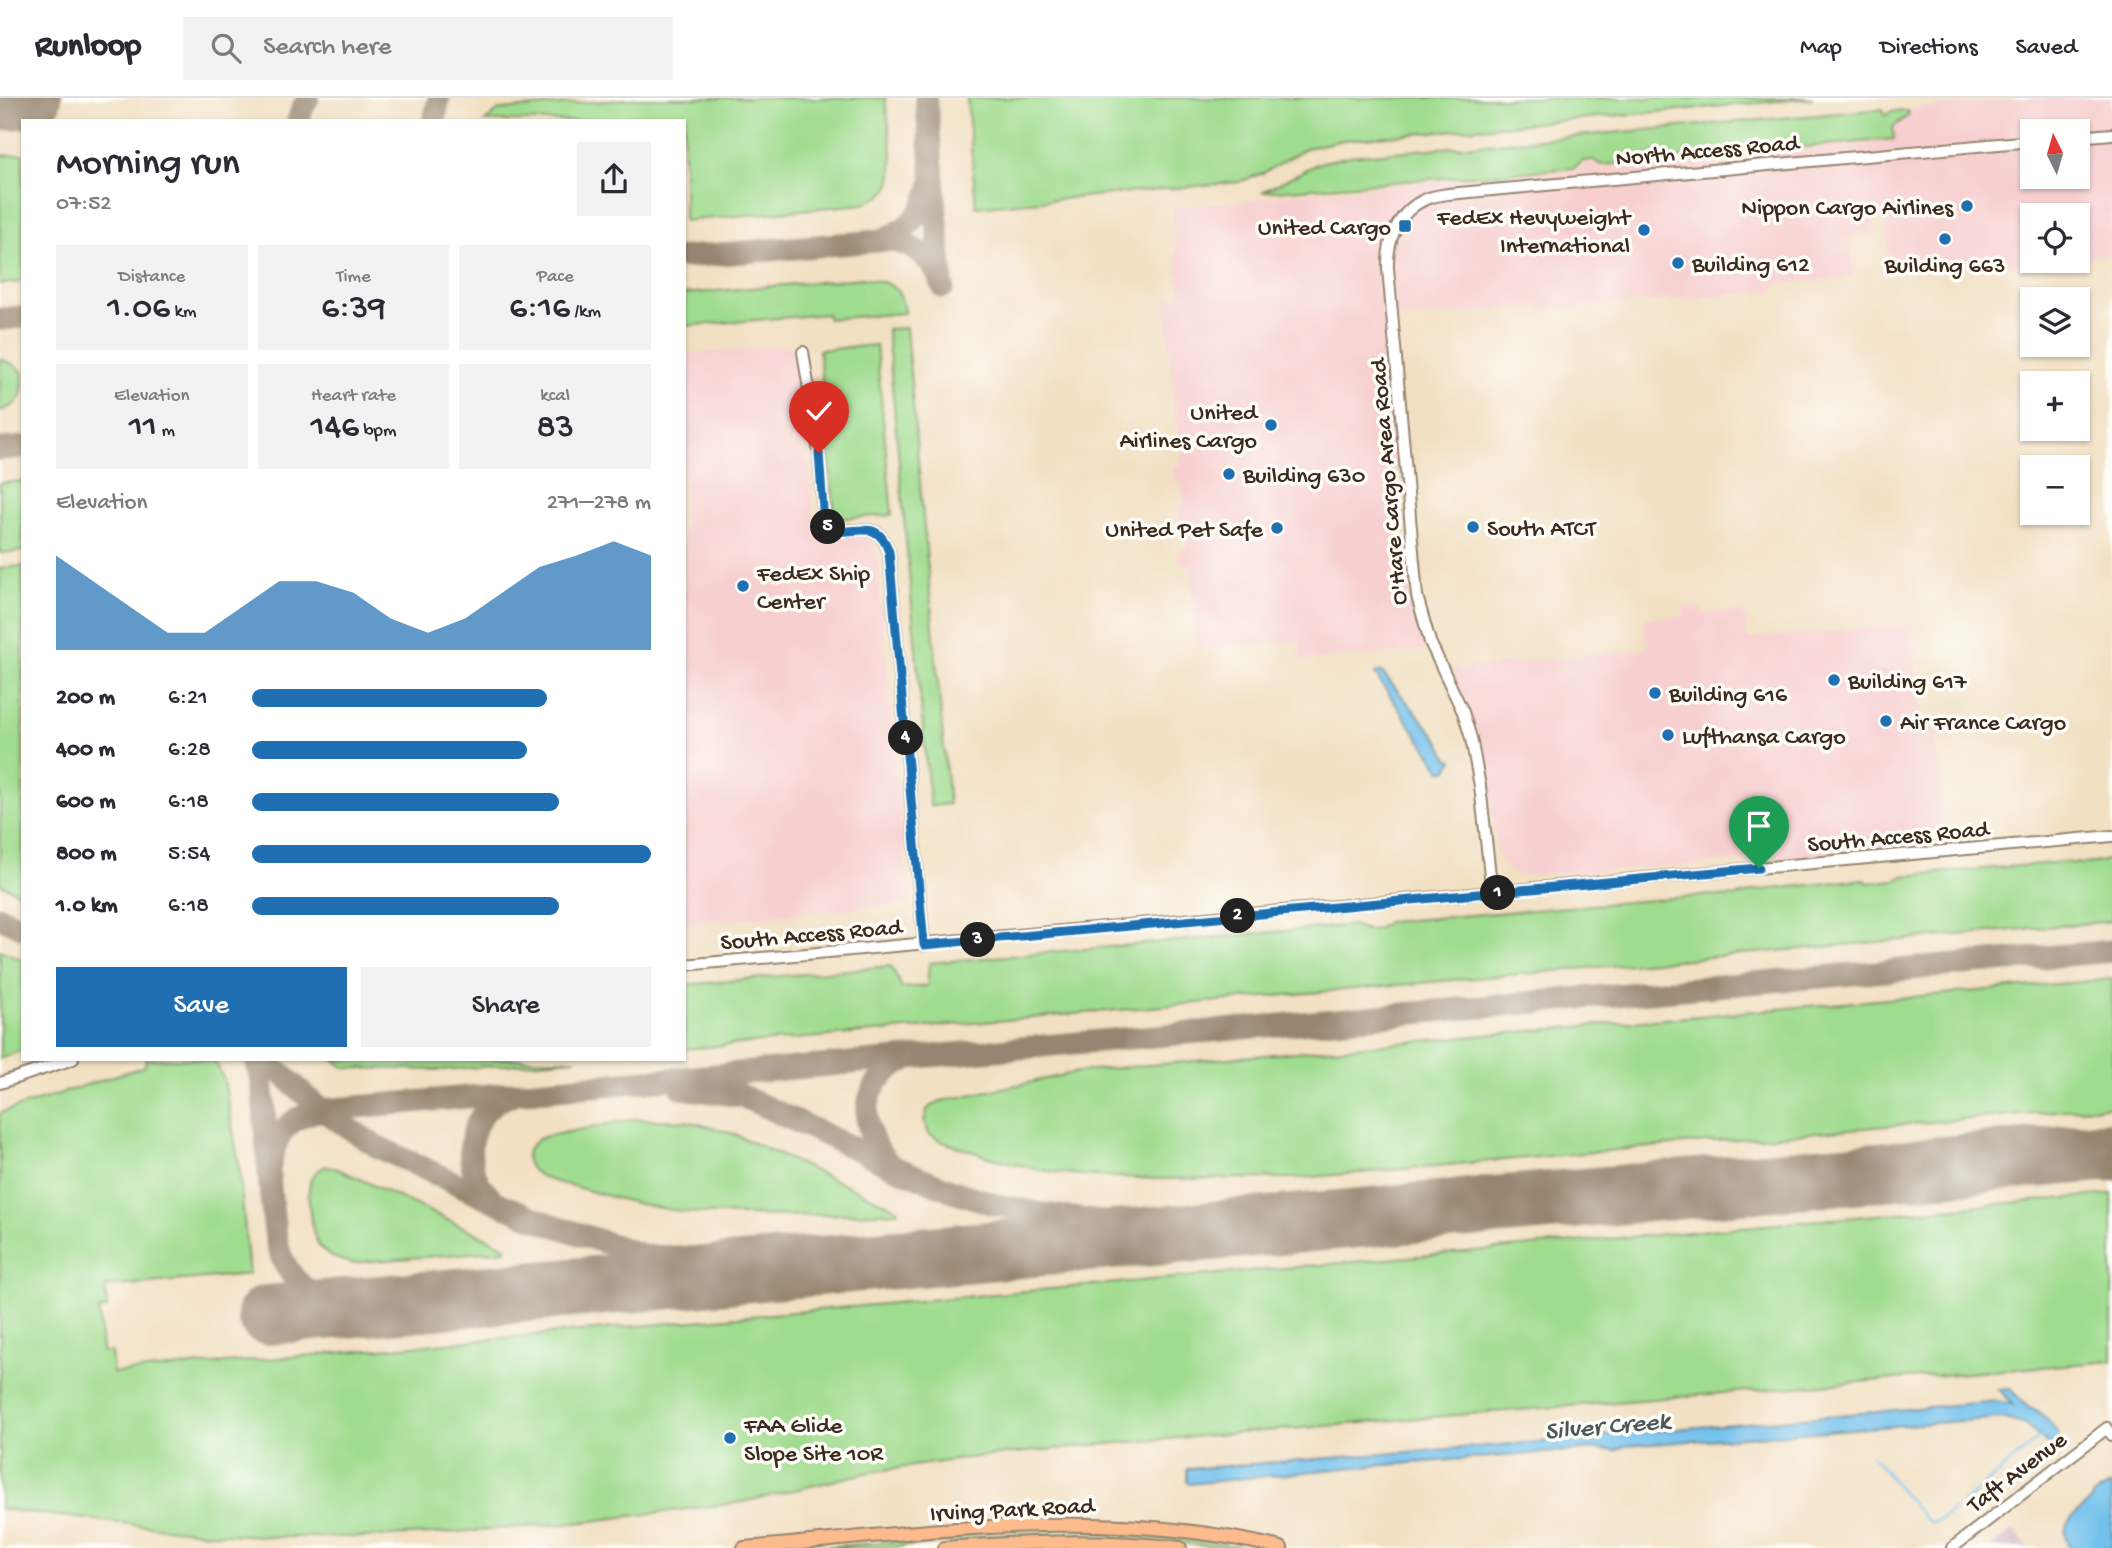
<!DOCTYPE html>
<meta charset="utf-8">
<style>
body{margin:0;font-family:"Gochi Hand",sans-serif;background:#f2f2f3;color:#2b2b33;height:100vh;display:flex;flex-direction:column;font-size:26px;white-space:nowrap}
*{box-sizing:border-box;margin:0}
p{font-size:23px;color:#7c7c81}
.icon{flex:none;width:38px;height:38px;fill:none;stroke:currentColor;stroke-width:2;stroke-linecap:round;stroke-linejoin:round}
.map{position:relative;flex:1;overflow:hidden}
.panel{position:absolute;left:21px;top:21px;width:665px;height:942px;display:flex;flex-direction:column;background:#fff;border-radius:0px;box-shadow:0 2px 5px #0004}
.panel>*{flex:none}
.needle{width:46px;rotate:355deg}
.controls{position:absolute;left:2020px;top:21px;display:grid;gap:14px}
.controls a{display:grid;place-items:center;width:70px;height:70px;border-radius:0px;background:#fff;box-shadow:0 2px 5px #0004;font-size:35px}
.pin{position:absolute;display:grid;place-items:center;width:60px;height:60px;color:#fff;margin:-72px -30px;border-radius:50% 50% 50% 0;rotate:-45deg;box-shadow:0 0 7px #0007}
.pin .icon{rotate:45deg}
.km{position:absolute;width:35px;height:35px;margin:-18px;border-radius:50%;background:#222;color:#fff;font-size:19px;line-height:35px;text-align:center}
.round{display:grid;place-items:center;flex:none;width:74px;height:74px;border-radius:0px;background:#f2f2f3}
.headline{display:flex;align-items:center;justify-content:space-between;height:119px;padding:0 35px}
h1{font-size:38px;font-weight:600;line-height:52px}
.stats{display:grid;grid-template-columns:repeat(3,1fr);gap:10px;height:119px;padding:7px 35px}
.stats div{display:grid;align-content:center;border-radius:0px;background:#f2f2f3;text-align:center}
.stats b{font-size:35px;font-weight:600}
.stats small{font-size:19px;font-weight:400}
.stats p{font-size:19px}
.chart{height:196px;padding:14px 35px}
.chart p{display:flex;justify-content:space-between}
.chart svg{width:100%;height:126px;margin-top:7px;fill:#1f6fb2;opacity:.7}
.cta{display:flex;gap:14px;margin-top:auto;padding:14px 35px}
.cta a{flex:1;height:80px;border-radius:0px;background:#1f6fb2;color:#fff;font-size:28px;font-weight:600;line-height:80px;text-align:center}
.cta a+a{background:#f2f2f3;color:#2b2b33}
ul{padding:0 35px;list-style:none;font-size:23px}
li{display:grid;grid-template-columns:112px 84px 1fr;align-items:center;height:52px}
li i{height:18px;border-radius:9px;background:#1f6fb2}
header{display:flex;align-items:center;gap:42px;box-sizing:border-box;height:98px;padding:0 35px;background:#fff;border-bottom:2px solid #e1e1e2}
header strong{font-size:33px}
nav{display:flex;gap:38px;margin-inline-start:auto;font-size:24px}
.search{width:490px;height:63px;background:#f2f2f3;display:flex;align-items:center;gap:18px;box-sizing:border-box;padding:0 24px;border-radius:0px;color:#7c7c81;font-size:26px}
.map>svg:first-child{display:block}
.built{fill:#f7cfd0;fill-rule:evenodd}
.industrial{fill:#d2bdc5}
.green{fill:#a0dc8f;stroke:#6e8356;stroke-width:2}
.water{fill:#72c1ed;stroke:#567686;stroke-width:2}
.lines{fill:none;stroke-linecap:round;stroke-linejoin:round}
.stream{stroke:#72c1ed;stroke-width:2.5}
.taxiway{stroke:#968570;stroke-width:23}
.runway{stroke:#968570;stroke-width:60}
.minor-casing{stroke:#968570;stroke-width:14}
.major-casing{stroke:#968570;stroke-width:16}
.minor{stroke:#fff;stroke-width:10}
.major{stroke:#fbbb8c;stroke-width:12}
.route-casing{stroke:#fff;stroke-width:14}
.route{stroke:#1f6fb2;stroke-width:9}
.poi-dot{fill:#1f6fb2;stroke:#fdfcf7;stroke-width:2.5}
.labels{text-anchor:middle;stroke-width:7;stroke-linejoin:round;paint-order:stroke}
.street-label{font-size:24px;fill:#3b2a1e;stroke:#fdfcf7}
.poi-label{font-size:24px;fill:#3b2a1e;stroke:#fdfcf7;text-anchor:start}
.water-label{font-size:26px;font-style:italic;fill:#4c575c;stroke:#fdfcf7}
</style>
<header>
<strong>Runloop</strong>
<div class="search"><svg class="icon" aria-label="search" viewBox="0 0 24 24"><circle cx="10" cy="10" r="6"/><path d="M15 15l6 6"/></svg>Search here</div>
<nav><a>Map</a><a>Directions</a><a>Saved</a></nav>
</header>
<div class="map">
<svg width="2112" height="1450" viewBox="0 0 2112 1450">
<rect width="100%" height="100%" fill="#fdfcf7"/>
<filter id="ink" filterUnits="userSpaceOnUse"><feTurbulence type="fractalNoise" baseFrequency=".0143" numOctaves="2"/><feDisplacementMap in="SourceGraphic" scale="14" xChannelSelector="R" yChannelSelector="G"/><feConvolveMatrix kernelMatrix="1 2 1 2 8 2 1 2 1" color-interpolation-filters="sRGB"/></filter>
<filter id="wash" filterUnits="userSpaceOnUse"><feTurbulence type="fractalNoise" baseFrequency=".00686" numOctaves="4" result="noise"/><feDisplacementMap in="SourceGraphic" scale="28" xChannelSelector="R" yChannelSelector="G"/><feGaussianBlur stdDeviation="1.57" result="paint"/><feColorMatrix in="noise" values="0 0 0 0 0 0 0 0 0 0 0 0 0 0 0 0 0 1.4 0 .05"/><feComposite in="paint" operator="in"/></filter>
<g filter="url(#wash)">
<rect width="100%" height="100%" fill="#f2e0c3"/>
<g class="built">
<path d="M 2029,0 L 2112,0 L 2112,156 L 2077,159 L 2077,117 L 2032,117 L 2033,163 L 1891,176 L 1884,117 L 1873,118 L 1875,135 L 1850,138 L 1854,179 L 1777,186 L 1777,192 L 1541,213 L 1540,207 L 1386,222 L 1410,498 L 1426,552 L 1302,563 L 1299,542 L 1197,551 L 1189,466 L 1181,466 L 1180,458 L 1180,451 L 1187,450 L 1185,424 L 1178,424 L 1176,409 L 1184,408 L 1181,383 L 1174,383 L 1173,368 L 1180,367 L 1165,201 L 1180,198 L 1172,110 L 1254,102 L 1279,97 L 1579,73 L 1585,66 L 1594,66 L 1599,71 L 1644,67 L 1650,59 L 1662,59 L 1668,65 L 1890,44 L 1889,27 L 1909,11 ZM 2032,33 L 2077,33 L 2077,79 L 2032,79 Z"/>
<path d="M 791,247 L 801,279 L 816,441 L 865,437 L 876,449 L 909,805 L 684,826 L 684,256 Z"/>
<path d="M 1700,508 L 1702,516 L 1744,513 L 1747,541 L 1912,526 L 1921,623 L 1933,622 L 1945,744 L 1689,767 L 1526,777 L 1514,776 L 1505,769 L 1499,759 L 1496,747 L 1483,657 L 1477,633 L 1451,571 L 1647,551 L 1644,521 L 1684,518 L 1684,509 Z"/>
</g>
<path class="industrial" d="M 2013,1432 L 2028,1450 L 1991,1450 Z"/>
<g class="green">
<path d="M 641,0 L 885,0 C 887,21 899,76 887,92 C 882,99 871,103 863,106 L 684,123 L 684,23 L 485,23 L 499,12 Z"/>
<path d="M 967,0 L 1813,0 L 1343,42 L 1306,50 L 1263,75 L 1239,84 L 976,109 Z"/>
<path d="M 1883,11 L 1885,18 L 1891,14 L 1908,13 L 1909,17 L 1893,29 L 1894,41 L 1671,61 L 1663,54 L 1650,55 L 1641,64 L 1601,67 L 1593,62 L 1583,63 L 1574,70 L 1262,94 L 1319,65 L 1349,58 Z"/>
<path d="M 23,56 L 23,184 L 0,186 L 0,58 Z"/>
<path d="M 862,180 C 887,184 902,186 904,215 L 828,221 L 827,216 L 684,228 L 684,196 Z"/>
<path d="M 906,230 L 949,706 L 930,708 L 887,231 Z"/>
<path d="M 876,247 L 892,417 L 835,421 L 819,252 Z"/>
<path d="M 0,261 L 15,267 L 23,275 C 23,298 23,305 0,313 Z"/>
<path d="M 23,383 L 23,453 L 0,455 L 0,385 Z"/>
<path d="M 23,468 L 23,797 L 0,786 L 0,470 Z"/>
<path d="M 2112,760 L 2112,823 L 684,951 L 684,887 L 891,868 L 902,890 L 927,888 L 929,865 L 1353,827 C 1367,834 1374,835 1387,824 L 1712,797 C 1725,800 1743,799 1754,793 L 1864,781 L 1868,785 L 1896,782 L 1903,778 L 2064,764 C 2080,767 2098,766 2112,760 Z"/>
<path d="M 0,852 L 23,862 L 23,952 L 0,960 Z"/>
<path d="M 2112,881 L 2112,1008 L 1301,1080 L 1156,1081 L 1081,1077 L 1040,1072 L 993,1060 L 943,1044 L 929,1036 L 924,1024 L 927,1012 L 932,1007 L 941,1003 L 1083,973 Z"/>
<path d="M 146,961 L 212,961 L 217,967 L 224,982 L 239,1067 L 249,1176 L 105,1189 L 107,1211 L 99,1212 L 102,1254 L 111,1254 L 113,1275 L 2112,1096 L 2112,1263 L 1083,1348 L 969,1360 L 870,1374 L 743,1404 L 575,1425 L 432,1436 L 365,1439 L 277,1439 L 209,1435 L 0,1411 L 0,1015 L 145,968 Z"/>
<path d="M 332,961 L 576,961 L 443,972 L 346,970 Z"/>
<path d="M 634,1021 L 686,1023 L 712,1029 L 734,1036 L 898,1111 L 898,1114 C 828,1117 758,1120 688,1114 C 648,1110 611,1099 573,1088 C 559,1085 531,1080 527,1063 C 524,1051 533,1044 543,1039 Z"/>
<path d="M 325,1068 L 338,1071 L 506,1149 L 506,1152 L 351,1165 C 340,1162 329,1159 321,1150 C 311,1139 305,1093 312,1079 C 314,1075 320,1072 325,1068 Z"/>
<path d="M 1065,1433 L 1147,1436 L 1252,1450 L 1222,1450 L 1166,1443 L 1102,1438 L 1031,1438 L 882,1450 L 823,1449 L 999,1435 Z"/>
</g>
<g class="water">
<path d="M 1381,573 L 1439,642 L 1448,660 L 1453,662 L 1448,672 L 1441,672 L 1375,576 Z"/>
<path d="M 1998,1291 L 2010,1291 L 2029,1310 L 2038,1313 L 2046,1320 L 2058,1336 L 2058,1342 L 2052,1346 L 2046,1345 L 2026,1327 L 2002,1320 L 1625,1348 L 1616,1353 L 1596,1351 L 1346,1370 L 1189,1386 L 1187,1383 L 1187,1371 L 1551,1343 L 1560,1341 L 1998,1303 L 2013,1307 Z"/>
<path d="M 2112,1387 L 2112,1450 L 2070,1450 C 2057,1425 2074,1418 2091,1403 L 2092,1398 Z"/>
</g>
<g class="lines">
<g class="stream">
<path d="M 1872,1358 L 1926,1422 L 1932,1425 L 1941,1421 L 1954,1411"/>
<path d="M 1963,1405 L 2040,1339"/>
</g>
<g class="taxiway">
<path d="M 926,0 L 942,181"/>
<path d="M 298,23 L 302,11 L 308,0"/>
<path d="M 434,23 L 439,0"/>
<path d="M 880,142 C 907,134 924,116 931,89"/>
<path d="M 684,159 L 889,142 C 917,147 934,163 943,189"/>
<path d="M 0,221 L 23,219"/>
<path d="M 0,351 L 23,349"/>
<path d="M 0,819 L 23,830"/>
<path d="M 255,961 C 264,981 264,1002 265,1024 C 267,1052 269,1081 272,1109 C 275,1137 277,1162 297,1183 C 312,1199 334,1205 355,1210"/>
<path d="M 265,961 L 322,1012 L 376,1048 L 498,1105 L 544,1124 L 645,1158 L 797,1163 L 906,1161"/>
<path d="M 682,990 L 742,998 L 896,1070 L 953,1093 L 993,1106 L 1043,1116 L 1122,1127 L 1321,1124"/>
<path d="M 888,1064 C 856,1030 861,984 904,963"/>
<path d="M 269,1073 C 275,1037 285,1020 322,1012 L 2112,853"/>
<path d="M 492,1100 C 463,1076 463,1027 495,1005 C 499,1002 505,1000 510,998"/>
</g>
<g class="runway">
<path d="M 0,3 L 32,0"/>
<path d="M 267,1217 L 2112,1053"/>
</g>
</g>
</g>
<g filter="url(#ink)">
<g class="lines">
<defs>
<g id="minor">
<path d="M 2077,39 L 2112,36"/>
<path d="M 803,254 L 819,355 L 824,425 C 845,447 875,411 889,454 L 924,847"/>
<path d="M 1492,795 L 1480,688 L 1471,640 L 1463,614 L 1430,544 L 1417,498 L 1388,170 C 1387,142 1398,113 1426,101 C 1433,98 1441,97 1448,96 L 2032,43"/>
<path d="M 684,867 L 2112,738"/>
<path d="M 0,985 L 73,961"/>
<path d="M 1952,1450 L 2107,1330 L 2112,1337"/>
</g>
<g id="major">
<path d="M 744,1450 C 922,1435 1104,1406 1281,1450"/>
<path d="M 944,1450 C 1023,1444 1100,1441 1180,1450"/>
</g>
</defs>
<use href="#minor" class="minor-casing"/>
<use href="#major" class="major-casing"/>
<use href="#minor" class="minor"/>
<use href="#major" class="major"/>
</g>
</g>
<g class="lines" filter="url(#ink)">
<defs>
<path id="route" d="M 819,355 L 824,425 C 845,448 875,411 889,454 L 924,847 L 1759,770"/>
</defs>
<use href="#route" class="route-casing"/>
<use href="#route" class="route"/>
</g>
<g class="poi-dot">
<circle cx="1967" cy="108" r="7"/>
<rect x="1398" y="121" width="14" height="14" rx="3.5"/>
<circle cx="1644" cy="132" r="7"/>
<circle cx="1945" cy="141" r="7"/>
<circle cx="1678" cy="165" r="7"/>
<circle cx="1271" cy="327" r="7"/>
<circle cx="1229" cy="376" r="7"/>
<circle cx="1473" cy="429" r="7"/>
<circle cx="1277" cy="430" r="7"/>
<circle cx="743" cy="488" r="7"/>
<circle cx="1834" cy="582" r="7"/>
<circle cx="1655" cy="595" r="7"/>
<circle cx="1886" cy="623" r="7"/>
<circle cx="1668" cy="637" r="7"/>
<circle cx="730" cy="1340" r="7"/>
</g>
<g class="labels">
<g class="street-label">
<text transform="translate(1707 51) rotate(-5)" y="8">North Access Road</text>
<text transform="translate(1387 384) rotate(-95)" y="8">O'Hare Cargo Area Road</text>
<text transform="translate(1898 737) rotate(-5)" y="8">South Access Road</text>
<text transform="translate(811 835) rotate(-5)" y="8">South Access Road</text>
<text transform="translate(2016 1373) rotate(-37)" y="8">Taft Avenue</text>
<text transform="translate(1012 1410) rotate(-3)" y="8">Irving Park Road</text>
</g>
<g class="poi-label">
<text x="1953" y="116" text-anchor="end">Nippon Cargo Airlines</text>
<text x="1630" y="126" text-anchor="end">FedEx Hevyweight<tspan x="1630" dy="28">International</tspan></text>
<text x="1391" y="136" text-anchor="end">United Cargo</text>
<text x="1692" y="173">Building 612</text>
<text x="1945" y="174" text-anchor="middle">Building 663</text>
<text x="1257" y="321" text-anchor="end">United<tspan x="1257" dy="28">Airlines Cargo</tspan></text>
<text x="1243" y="384">Building 630</text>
<text x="1487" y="437">South ATCT</text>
<text x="1263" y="438" text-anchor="end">United Pet Safe</text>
<text x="757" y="482">FedEx Ship<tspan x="757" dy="28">Center</tspan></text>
<text x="1848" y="590">Building 617</text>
<text x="1669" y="603">Building 616</text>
<text x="1900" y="631">Air France Cargo</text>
<text x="1682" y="645">Lufthansa Cargo</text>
<text x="744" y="1334">FAA Glide<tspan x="744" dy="28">Slope Site 10R</tspan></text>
</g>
<g class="water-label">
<text transform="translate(1607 1326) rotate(-5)" y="9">Silver Creek</text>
</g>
</g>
</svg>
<div class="controls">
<a><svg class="needle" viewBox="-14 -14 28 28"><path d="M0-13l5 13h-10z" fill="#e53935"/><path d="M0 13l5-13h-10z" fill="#7c7c81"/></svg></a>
<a><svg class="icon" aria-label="locate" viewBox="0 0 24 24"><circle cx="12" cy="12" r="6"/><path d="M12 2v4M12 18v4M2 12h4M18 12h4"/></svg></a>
<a><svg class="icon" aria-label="layers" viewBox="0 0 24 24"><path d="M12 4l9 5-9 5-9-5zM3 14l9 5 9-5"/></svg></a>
<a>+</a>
<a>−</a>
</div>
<div class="pin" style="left:1759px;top:770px;background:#1e9e55"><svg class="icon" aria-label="arrive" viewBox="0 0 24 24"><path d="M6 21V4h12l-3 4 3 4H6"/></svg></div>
<div class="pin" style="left:819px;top:355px;background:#d93025"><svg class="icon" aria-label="check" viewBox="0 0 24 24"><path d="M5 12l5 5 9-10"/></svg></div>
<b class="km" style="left:1498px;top:795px">1</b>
<b class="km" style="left:1238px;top:818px">2</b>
<b class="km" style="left:978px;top:842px">3</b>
<b class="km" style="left:906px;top:640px">4</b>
<b class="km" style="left:828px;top:429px">5</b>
<section class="panel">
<div class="headline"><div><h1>Morning run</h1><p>07:52</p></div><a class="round"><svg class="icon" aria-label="share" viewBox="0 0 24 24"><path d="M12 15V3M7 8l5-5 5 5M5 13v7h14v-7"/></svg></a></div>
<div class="stats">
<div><p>Distance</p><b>1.06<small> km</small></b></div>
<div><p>Time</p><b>6:39</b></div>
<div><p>Pace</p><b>6:16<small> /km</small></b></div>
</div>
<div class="stats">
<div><p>Elevation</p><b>11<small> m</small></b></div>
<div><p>Heart rate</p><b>146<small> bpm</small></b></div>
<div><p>kcal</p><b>83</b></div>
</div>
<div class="chart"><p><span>Elevation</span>271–278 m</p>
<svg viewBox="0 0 160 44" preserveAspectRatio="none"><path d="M0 44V11L10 20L20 29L30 38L40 38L50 29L60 20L70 20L80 24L90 33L100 38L110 33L120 24L130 15L140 11L150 6L160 11V44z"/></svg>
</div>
<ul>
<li><b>200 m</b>6:21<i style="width:74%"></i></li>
<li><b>400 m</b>6:28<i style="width:69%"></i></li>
<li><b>600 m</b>6:18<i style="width:77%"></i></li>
<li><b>800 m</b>5:54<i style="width:100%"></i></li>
<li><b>1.0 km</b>6:18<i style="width:77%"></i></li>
</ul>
<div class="cta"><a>Save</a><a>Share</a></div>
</section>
</div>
